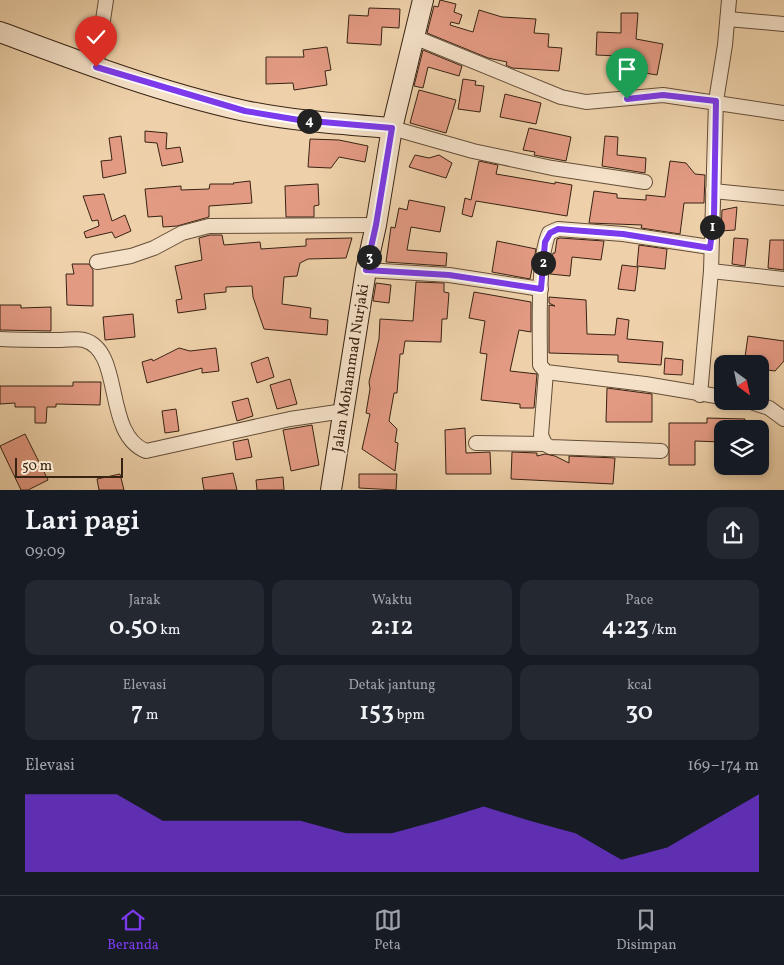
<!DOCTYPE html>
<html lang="id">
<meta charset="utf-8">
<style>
body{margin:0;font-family:Vollkorn,serif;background:#242831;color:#f1f3f6;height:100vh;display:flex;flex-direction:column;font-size:19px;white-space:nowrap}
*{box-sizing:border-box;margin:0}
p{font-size:16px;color:#9ea1a6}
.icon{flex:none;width:28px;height:28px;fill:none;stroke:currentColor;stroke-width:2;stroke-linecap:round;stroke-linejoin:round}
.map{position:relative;height:490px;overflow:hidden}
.panel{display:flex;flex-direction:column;background:#171b24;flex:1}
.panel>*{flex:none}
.needle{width:32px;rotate:147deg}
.tools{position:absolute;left:714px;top:355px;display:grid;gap:10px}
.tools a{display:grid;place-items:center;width:55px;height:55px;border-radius:10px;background:#171b24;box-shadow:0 2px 8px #0003;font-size:25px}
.scale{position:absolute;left:15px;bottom:12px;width:108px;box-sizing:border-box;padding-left:5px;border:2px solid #372313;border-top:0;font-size:14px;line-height:18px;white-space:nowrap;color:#372313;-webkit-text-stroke:4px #f4e1c8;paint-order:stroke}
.pin{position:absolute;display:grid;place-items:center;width:42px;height:42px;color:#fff;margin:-51px -21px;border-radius:50% 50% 50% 0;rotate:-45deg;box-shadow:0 0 5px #0007}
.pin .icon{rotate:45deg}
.km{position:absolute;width:25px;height:25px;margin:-12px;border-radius:50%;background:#222;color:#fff;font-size:14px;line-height:25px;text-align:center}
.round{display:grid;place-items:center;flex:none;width:52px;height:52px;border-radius:15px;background:#242831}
.summary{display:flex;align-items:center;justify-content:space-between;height:85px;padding:0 25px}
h1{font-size:28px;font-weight:600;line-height:38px}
.stats{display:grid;grid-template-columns:repeat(3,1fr);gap:8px;height:85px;padding:5px 25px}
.stats div{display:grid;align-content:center;border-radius:12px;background:#242831;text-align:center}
.stats b{font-size:25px;font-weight:600}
.stats small{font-size:14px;font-weight:400}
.stats p{font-size:14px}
.chart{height:140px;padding:10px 25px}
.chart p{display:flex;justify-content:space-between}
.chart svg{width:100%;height:90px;margin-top:5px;fill:#7c3aed;opacity:.7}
.dock{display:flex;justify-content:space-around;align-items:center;height:70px;border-top:1px solid #363941;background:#171b24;font-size:14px;color:#9ea1a6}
.dock a{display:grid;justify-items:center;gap:2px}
.dock .current{color:#7c3aed}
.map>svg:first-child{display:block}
.building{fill:#e39a83;stroke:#372313}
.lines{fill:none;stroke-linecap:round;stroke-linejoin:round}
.street-casing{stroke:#654e39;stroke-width:16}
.secondary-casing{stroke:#372313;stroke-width:22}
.street{stroke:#f4e1c8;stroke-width:14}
.secondary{stroke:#f4e1c8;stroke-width:20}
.route-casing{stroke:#fff;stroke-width:10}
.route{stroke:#7c3aed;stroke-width:6}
.labels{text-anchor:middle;stroke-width:4;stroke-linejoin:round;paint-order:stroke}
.street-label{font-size:15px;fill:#372313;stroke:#f4e1c8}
</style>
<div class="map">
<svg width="784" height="490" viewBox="0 0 784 490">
<rect width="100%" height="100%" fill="#eed1aa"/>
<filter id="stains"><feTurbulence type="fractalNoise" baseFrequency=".004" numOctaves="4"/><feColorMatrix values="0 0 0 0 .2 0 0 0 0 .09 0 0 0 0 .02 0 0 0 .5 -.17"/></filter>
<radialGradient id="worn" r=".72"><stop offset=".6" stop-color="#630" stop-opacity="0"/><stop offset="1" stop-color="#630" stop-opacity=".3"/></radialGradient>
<g class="building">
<path d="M 440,0 L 456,4 L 454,12 L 462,15 L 459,24 L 451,22 L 450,25 L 473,32 L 479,10 L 502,17 L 536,19 L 534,33 L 549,34 L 548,47 L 562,48 L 559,71 L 512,68 L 506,65 L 507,62 L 488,58 L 427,33 L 434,6 L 438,7 Z"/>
<path d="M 369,8 L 400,9 L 399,28 L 382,27 L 381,45 L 347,43 L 349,15 L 368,16 Z"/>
<path d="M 621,13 L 638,13 L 636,39 L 663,44 L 657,75 L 639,72 L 637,86 L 614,83 L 618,56 L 596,55 L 597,32 L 621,33 Z"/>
<path d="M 327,47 L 331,70 L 325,71 L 327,85 L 294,90 L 293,83 L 266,84 L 266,57 L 304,57 L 303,50 Z"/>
<path d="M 423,50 L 462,66 L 459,76 L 428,67 L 423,88 L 414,86 Z"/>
<path d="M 463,79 L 476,81 L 475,85 L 484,86 L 480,112 L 458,109 Z"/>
<path d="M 419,90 L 456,100 L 446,133 L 410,123 Z"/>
<path d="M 505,94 L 541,103 L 536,124 L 500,117 Z"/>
<path d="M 529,128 L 571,137 L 566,161 L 534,155 L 535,152 L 523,150 Z"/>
<path d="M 145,131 L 167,133 L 166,149 L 180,147 L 183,162 L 162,166 L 157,143 L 145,142 Z"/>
<path d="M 121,136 L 126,173 L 103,178 L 101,161 L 112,160 L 109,138 Z"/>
<path d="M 605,136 L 618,137 L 617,155 L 646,158 L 645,173 L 602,166 Z"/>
<path d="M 310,139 L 339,140 L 368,146 L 365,162 L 339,157 L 331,168 L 308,167 Z"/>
<path d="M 415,155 L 429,158 L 439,155 L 452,163 L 446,178 L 409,167 Z"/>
<path d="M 479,161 L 498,165 L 496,174 L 555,184 L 555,182 L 572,185 L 567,216 L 476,201 L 472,217 L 462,214 L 465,198 L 471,200 Z"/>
<path d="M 670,161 L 686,163 L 695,174 L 705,175 L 704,203 L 684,203 L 680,234 L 641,228 L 642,225 L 589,223 L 594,191 L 617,194 L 617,198 L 646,200 L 646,195 L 665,197 Z"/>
<path d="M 250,181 L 252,203 L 209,206 L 209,217 L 177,226 L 163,227 L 162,216 L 148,217 L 145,189 L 181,186 L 181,190 L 209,189 L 210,184 L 234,184 L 233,183 Z"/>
<path d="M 318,184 L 319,205 L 314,206 L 314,217 L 286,217 L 285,186 Z"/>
<path d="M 104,194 L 112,221 L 125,215 L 131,231 L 115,238 L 112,232 L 86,238 L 84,232 L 99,226 L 98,220 L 92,221 L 83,196 Z"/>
<path d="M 409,200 L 445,207 L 440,232 L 411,227 L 407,250 L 447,253 L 446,266 L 386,262 L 391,227 L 395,228 L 399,208 L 407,210 Z"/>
<path d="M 737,207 L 735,230 L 721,231 L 722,210 Z"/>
<path d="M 210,235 L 222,235 L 224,245 L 260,242 L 261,249 L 306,246 L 306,239 L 352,238 L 346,258 L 308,259 L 300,263 L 297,276 L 284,277 L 282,304 L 311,308 L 310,318 L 328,320 L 327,335 L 264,329 L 253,297 L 252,286 L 226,287 L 226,292 L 204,294 L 206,309 L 178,313 L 176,300 L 182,299 L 175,266 L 202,260 L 199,238 Z"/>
<path d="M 560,238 L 604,241 L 601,260 L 572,257 L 570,276 L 550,274 L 553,253 L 555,253 L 557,239 Z"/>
<path d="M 734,238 L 748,239 L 745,266 L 732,264 Z"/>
<path d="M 770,240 L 784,240 L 784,270 L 768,268 Z"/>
<path d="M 497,241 L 536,249 L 530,279 L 492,272 Z"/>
<path d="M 639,245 L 667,249 L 665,269 L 637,266 Z"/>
<path d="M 72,264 L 89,264 L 93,270 L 93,306 L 67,305 L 66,274 L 74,274 Z"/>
<path d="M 622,265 L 638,267 L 635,291 L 618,289 Z"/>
<path d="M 416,282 L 444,283 L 444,292 L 449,293 L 447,319 L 442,319 L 441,342 L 405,341 L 403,354 L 400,354 L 397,393 L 394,393 L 389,421 L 397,429 L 395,442 L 398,443 L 395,471 L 362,449 L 370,414 L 366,413 L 370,389 L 369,382 L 379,339 L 380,319 L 413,321 Z"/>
<path d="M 376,283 L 391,285 L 389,303 L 373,301 Z"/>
<path d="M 474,292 L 531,302 L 531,332 L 519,330 L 510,371 L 537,374 L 534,408 L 520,408 L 520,404 L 481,400 L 487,354 L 480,353 L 485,321 L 469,318 Z"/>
<path d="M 549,297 L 586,300 L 587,334 L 615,335 L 617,318 L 629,320 L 627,339 L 663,342 L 661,365 L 618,362 L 618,355 L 549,353 L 549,305 L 555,306 L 549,303 Z"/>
<path d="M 0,305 L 21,305 L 21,308 L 51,307 L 51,331 L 0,330 Z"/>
<path d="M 133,314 L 135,337 L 105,340 L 103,317 Z"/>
<path d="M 748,336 L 784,341 L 784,361 L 775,371 L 760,369 L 760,364 L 744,364 Z"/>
<path d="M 179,348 L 190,351 L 216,348 L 219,371 L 202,373 L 202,368 L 147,383 L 142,362 L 152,359 L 153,361 Z"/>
<path d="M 268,357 L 274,377 L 257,383 L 251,363 Z"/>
<path d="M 665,358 L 683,360 L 682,375 L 664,374 Z"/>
<path d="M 290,379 L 297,404 L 277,409 L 270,385 Z"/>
<path d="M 73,382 L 101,382 L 100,405 L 56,404 L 56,407 L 47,407 L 46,423 L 35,423 L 35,407 L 15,407 L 15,403 L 0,404 L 0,386 L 73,386 Z"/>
<path d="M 607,388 L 652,394 L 652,422 L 606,422 Z"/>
<path d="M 248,398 L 253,416 L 237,421 L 232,402 Z"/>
<path d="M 176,409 L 179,431 L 165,433 L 162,411 Z"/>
<path d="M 707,418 L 745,419 L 745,429 L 722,429 L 722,442 L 695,441 L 695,465 L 669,465 L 669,423 L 707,423 Z"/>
<path d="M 312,425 L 319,465 L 291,471 L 283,430 Z"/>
<path d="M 465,428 L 466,453 L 490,452 L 491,474 L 446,474 L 445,430 Z"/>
<path d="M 25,434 L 48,480 L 28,490 L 21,490 L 0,446 Z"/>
<path d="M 248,439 L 252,457 L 236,460 L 233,442 Z"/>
<path d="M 512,452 L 537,453 L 537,456 L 545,454 L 555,456 L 569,463 L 569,456 L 615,458 L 613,484 L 511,479 Z"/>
<path d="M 233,473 L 237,490 L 204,490 L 202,478 Z"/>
<path d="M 120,474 L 124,490 L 99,490 L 97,479 Z"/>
<path d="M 359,474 L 397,474 L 396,490 L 359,488 Z"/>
<path d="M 283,477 L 284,490 L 257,490 L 256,480 Z"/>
</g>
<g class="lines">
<defs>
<g id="street">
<path d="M 728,19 L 784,24"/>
<path d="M 414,37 L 561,97 L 586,102 L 663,95 L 784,113"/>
<path d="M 96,67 L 106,0"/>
<path d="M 392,128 L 473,151 L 552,168 L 645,182"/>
<path d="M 713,191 L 784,198"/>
<path d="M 710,247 L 623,234 L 558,229 L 549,233 C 537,259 540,333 540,365 L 546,372 L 645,384 L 722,397"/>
<path d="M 97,262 L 131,256 L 154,248 L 182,233 L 209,226 L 376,225"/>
<path d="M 366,270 L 449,275 L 541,289"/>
<path d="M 711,271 L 784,279"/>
<path d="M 0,339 C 20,340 41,340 61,340 C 68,340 77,338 84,340 C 124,351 103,434 146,451 L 290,419 L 344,411"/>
<path d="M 546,372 L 541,435 L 545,444 L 550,447 L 661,451"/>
<path d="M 700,395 L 711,271 L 716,101 L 725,45 L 729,0"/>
<path d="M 748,401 L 769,408 L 784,419"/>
<path d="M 476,443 L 545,444"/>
</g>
<g id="secondary">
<path d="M 0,32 C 80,62 162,93 245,111 C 293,121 343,124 392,128"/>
<path d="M 331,490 L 366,270 L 376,225 L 392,128 L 423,0"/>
</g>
</defs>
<use href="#street" class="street-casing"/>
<use href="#secondary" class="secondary-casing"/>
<use href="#street" class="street"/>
<use href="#secondary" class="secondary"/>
</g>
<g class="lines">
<defs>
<path id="route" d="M 96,67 L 245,111 L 299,120 L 392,128 L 376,225 L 366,270 L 449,275 L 541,289 L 545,242 L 550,233 L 558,229 L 623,234 L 710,248 L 714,216 L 716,101 L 663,95 L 627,99"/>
</defs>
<use href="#route" class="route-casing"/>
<use href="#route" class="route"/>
</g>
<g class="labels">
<g class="street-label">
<text transform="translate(350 368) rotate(-81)" y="5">Jalan Mohammad Nurjaki</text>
</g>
</g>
<rect width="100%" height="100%" filter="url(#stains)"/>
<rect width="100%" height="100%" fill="url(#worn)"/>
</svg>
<div class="tools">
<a><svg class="needle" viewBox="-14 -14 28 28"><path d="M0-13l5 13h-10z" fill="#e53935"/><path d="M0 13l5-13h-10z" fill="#9ea1a6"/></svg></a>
<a><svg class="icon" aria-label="layers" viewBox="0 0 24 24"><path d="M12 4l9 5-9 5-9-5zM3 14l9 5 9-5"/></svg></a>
</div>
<div class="scale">50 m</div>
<div class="pin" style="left:627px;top:99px;background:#1e9e55"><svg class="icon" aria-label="arrive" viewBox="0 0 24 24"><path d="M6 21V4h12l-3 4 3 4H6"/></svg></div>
<div class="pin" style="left:96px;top:67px;background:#d93025"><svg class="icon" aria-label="check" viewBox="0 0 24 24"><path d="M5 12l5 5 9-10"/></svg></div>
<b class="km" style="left:712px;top:227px">1</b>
<b class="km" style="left:543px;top:263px">2</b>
<b class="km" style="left:369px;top:257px">3</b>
<b class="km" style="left:309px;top:121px">4</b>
</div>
<section class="panel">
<div class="summary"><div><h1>Lari pagi</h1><p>09:09</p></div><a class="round"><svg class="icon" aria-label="share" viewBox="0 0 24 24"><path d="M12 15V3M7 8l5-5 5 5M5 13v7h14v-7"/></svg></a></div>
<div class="stats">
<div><p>Jarak</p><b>0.50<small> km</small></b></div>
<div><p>Waktu</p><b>2:12</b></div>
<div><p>Pace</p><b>4:23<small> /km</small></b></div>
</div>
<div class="stats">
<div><p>Elevasi</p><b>7<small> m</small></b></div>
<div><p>Detak jantung</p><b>153<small> bpm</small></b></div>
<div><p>kcal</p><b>30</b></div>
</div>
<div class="chart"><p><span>Elevasi</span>169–174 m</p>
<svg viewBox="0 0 160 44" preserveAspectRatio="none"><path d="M0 44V6L10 6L20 6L30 19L40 19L50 19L60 19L70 25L80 25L90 19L100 12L110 19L120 25L130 38L140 32L150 19L160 6V44z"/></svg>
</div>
</section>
<nav class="dock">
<a class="current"><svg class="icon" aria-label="home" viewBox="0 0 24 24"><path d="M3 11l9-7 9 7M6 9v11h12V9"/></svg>Beranda</a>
<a><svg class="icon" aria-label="map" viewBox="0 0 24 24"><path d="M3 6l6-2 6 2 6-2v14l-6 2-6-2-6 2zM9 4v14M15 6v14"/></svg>Peta</a>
<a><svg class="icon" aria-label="saved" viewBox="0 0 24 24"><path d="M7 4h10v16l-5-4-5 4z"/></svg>Disimpan</a>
</nav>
